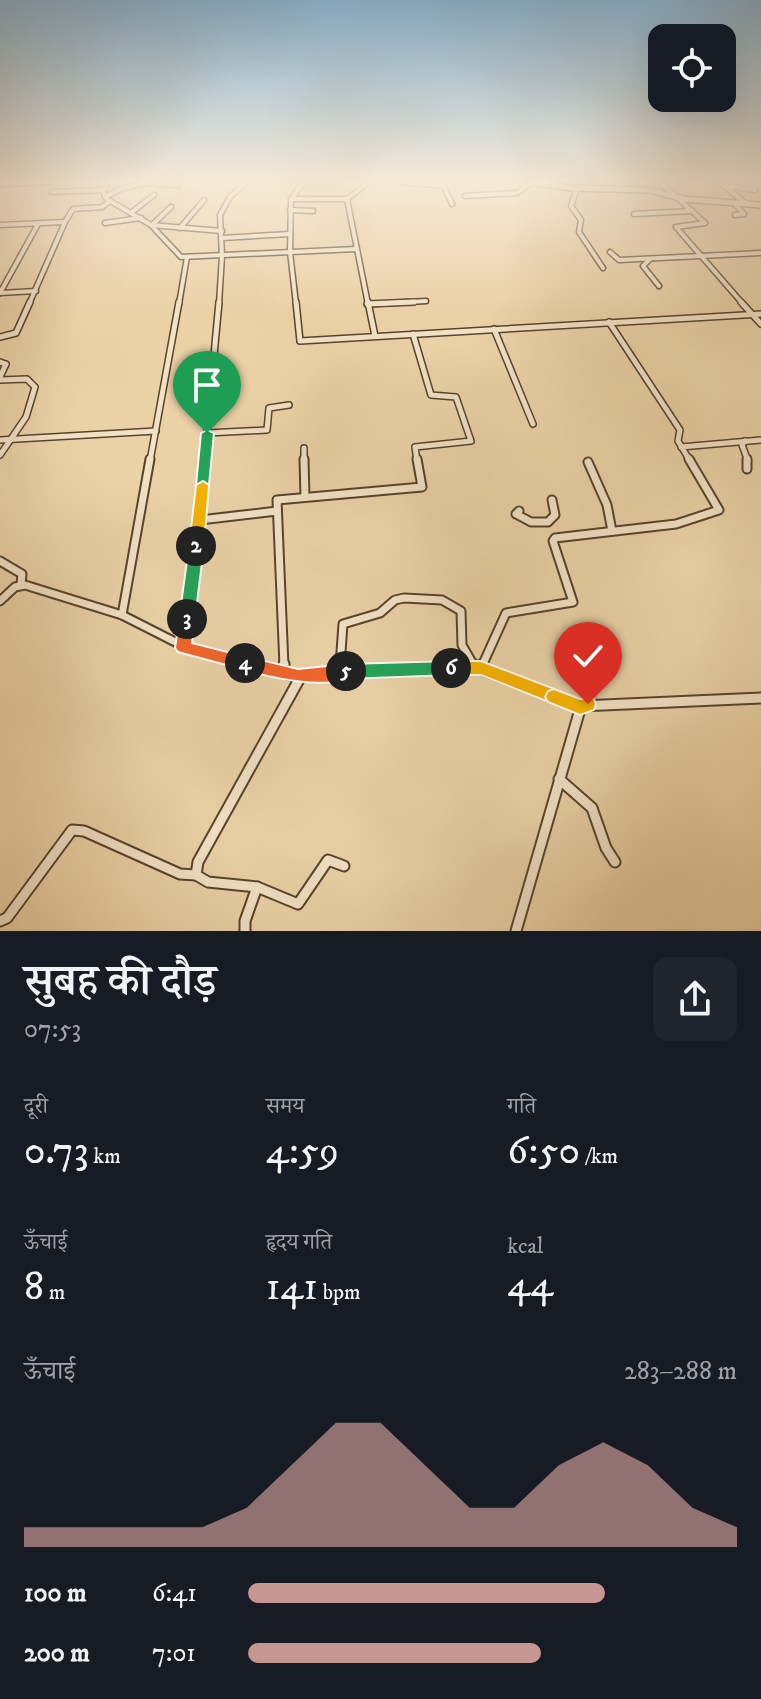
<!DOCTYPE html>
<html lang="hi">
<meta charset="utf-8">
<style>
body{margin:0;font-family:"IM FELL DW Pica","Noto Serif Devanagari",serif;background:#20242c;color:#f1f3f6;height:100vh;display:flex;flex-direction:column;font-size:30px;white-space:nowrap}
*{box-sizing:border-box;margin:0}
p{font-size:26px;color:#9ea1a6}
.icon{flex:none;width:44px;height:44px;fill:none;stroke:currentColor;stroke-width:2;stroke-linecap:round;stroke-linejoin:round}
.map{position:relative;height:931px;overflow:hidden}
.side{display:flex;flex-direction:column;background:#171b24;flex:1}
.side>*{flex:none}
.tools{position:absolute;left:648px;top:24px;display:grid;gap:16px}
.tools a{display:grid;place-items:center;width:88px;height:88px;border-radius:16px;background:#171b24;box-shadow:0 8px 32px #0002;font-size:40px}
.pin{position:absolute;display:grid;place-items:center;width:68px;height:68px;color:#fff;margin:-82px -34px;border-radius:50% 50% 50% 0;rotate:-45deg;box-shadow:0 0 8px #0007}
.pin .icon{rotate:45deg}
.km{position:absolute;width:40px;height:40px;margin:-20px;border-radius:50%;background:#222;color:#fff;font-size:22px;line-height:40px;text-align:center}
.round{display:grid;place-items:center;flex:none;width:84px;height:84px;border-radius:16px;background:#20242c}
.head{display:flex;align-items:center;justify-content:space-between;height:136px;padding:0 24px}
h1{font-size:44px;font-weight:600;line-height:60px}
.figures{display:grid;grid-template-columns:repeat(3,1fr);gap:12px;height:136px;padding:8px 24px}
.figures div{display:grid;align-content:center}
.figures b{font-size:40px;font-weight:600}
.figures small{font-size:22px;font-weight:400}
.figures p{font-size:22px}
.chart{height:224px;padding:16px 24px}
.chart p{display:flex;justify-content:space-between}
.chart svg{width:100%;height:144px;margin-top:8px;fill:#c59692;opacity:.7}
ul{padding:0 24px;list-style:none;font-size:26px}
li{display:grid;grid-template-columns:128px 96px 1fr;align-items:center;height:60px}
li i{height:20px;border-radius:10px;background:#c59692}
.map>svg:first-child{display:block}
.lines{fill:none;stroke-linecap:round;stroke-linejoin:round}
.minor-far3-casing{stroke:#56442c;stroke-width:7}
.minor-far2-casing{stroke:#56442c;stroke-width:8}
.minor-far1-casing{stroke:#56442c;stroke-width:11}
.minor-casing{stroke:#56442c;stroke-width:13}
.tertiary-casing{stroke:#56442c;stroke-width:8}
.minor-far3{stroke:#f1e1c5;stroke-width:4}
.minor-far2{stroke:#f1e1c5;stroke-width:5}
.minor-far1{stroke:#f1e1c5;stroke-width:7}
.minor{stroke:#f1e1c5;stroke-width:9}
.tertiary{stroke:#f1e1c5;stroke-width:5}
.split-1{fill:#22a559;stroke:#fff;stroke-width:2}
.split-2{fill:#f5b400;stroke:#fff;stroke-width:2}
.split-3{fill:#22a559;stroke:#fff;stroke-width:2}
.split-4{fill:#f0652b;stroke:#fff;stroke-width:2}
.split-5{fill:#f0652b;stroke:#fff;stroke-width:2}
.split-6{fill:#22a559;stroke:#fff;stroke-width:2}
.split-7{fill:#f5b400;stroke:#fff;stroke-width:2}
.split-8{fill:#f5b400;stroke:#fff;stroke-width:2}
</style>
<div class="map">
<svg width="761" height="931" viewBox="0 0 761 931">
<rect width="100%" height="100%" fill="#ead1a6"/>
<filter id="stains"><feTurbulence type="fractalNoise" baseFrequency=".0025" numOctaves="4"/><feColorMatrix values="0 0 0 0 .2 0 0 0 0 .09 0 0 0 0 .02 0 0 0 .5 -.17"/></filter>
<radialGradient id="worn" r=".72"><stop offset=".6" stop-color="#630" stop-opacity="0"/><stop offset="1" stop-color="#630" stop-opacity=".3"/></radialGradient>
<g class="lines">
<defs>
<g id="minor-far3">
<path d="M 108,182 L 103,192 L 107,199 L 151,225 L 181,257 L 356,249"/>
<path d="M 401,182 L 444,186 L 452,204"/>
<path d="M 660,182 L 705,223 L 676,227 L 743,304"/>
<path d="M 720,182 L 745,203"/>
<path d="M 147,183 L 177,185"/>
<path d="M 0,184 L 53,182"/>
<path d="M 725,186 L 755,190 L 748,186"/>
<path d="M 577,188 L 571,206 L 581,220 L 579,232 L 603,268"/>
<path d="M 52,192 L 103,190"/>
<path d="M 465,196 L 517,193 L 532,182"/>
<path d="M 105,197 L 123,188 L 151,182"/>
<path d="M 292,198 L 303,182"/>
<path d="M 734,203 L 744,214 L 735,215"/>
<path d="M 290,210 L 313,211"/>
<path d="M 132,212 L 154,195"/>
<path d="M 634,214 L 692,211"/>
<path d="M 105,223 L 141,218"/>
<path d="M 0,225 L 65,222 L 73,209 L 102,207 L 110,201"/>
<path d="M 151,225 L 222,231"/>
<path d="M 152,225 L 171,207"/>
<path d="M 180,228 L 204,200"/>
<path d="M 222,238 L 290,234"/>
<path d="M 610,252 L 619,260 L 761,253"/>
<path d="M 650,259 L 643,266 L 659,286"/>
<path d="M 0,293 L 38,224"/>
<path d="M 0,293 L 36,291"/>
<path d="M 29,304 L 65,222"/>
<path d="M 179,304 L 187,257"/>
<path d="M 219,304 L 222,256 L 220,215 L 230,197 L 246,182"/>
<path d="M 296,304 L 290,252 L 291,199 L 347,199"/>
<path d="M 368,304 L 347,199 L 369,182"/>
<path d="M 374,304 L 426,301"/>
</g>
<g id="minor-far2">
<path d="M 296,302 L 300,341 L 761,314"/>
<path d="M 368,302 L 375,336"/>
<path d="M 741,302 L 761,324"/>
<path d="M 367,304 L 414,302"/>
<path d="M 609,322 L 680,430 L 678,441 L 690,461"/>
<path d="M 494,329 L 533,424"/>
<path d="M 413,334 L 431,395 L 456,397 L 471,441 L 415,447 L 417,461"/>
<path d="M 0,337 L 16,333 L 30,302"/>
<path d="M 0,362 L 6,364 L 0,377"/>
<path d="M 0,380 L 27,379 L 35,387 L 26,417 L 0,455"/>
<path d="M 207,433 L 267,430 L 269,408 L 289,405"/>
<path d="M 0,440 L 156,431"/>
<path d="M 745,441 L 742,445 L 748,461"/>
<path d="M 681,447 L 761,440"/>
<path d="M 304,448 L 304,461"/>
<path d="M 150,461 L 179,302"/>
<path d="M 204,461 L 219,302"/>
</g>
<g id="minor-far1">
<path d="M 304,459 L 305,497"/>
<path d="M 588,462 L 607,505 L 612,531"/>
<path d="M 747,469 L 747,459"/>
<path d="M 519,511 L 516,514 L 531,522 L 548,522 L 555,515 L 552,500"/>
<path d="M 200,520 L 277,511"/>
<path d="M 0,561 L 22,574 L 21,584"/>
<path d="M 0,601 L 15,587 L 25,585 L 122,615 L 193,651 L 253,666"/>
<path d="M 122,615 L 150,459"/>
<path d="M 184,648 L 204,459"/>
<path d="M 284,666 L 277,500 L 422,487 L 417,459"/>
<path d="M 340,666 L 343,624 L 380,613 L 395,600 L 404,598 L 442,600 L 461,611 L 462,645 L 474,666"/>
<path d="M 482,666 L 506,613 L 573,602 L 553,541 L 555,538 L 676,524 L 719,510 L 689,459"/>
</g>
<g id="minor">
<path d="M 245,664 L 295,676 L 475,667 L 580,707"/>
<path d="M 284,664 L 284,672"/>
<path d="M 473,664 L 475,667"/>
<path d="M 481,668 L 483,664"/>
<path d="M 339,672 L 340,664"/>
<path d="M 301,676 L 198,862 L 196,875 L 208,882 L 257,887 L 298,904 L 328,860 L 344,866"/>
<path d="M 559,779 L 592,808 L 606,848 L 615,862"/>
<path d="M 0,921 L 7,918 L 72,830 L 84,831 L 180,874 L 196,875"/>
<path d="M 245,931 L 245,921 L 257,887"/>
<path d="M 516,931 L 581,706 L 761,698"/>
</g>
<path id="tertiary" d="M 533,182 L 570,188 L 649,190 L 684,199 L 761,205"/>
</defs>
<use href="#minor-far3" class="minor-far3-casing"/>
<use href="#minor-far2" class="minor-far2-casing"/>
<use href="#minor-far1" class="minor-far1-casing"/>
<use href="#minor" class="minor-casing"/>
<use href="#tertiary" class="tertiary-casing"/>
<use href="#minor-far3" class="minor-far3"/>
<use href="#minor-far2" class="minor-far2"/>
<use href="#minor-far1" class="minor-far1"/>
<use href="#minor" class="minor"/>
<use href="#tertiary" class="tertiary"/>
</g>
<linearGradient id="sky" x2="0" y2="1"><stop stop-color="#89b4d2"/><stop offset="0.58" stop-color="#f6ead7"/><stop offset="1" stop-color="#f6ead7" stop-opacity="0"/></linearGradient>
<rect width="761" height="312" fill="url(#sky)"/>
<path class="split-1" d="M 207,430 L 214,433 L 209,485 L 203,490 L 196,485 L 201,433 Z"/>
<path class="split-2" d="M 203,481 L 209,485 L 204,546 L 196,551 L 189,546 L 196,485 Z"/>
<path class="split-3" d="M 196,541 L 204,546 L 195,619 L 187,625 L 179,619 L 189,546 Z"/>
<path class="split-4" d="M 187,612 L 195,619 L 192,643 L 251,658 L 253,663 L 251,668 L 245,670 L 178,652 L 175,648 L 179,619 Z"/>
<path class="split-5" d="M 245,656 L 298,669 L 346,664 L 355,671 C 340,695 261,676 239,668 L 237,663 L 239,658 Z"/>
<path class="split-6" d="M 451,661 L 460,668 L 451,675 L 346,679 L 338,671 L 346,664 Z"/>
<path class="split-7" d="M 451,661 L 481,661 L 560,691 L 563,697 L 554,704 L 481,675 L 451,675 L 443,668 Z"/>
<path class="split-8" d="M 554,689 L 580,699 L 594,699 L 596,704 L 594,710 L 580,715 L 548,702 L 545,697 L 548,691 Z"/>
<rect width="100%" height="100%" filter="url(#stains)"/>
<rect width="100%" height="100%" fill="url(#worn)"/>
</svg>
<div class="tools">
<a><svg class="icon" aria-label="locate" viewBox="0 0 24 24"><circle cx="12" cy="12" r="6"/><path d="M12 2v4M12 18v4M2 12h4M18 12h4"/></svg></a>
</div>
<div class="pin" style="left:207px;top:433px;background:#1e9e55"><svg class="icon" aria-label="arrive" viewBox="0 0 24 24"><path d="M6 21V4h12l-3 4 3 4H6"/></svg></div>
<div class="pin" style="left:588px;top:704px;background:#d93025"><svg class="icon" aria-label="check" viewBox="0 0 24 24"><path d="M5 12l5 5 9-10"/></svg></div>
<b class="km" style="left:196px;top:546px">2</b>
<b class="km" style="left:187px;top:619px">3</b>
<b class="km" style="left:245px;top:663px">4</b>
<b class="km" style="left:346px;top:671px">5</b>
<b class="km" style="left:451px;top:668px">6</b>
</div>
<section class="side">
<div class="head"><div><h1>सुबह की दौड़</h1><p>07:53</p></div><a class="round"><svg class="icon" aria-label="share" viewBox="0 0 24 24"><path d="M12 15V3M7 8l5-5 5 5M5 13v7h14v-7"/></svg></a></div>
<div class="figures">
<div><p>दूरी</p><b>0.73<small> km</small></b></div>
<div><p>समय</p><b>4:59</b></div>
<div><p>गति</p><b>6:50<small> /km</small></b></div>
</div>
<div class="figures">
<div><p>ऊँचाई</p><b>8<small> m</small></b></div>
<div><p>हृदय गति</p><b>141<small> bpm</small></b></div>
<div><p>kcal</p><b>44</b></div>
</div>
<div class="chart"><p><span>ऊँचाई</span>283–288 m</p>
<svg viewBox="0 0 160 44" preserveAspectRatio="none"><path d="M0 44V38L10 38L20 38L30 38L40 38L50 32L60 19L70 6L80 6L90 19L100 32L110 32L120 19L130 12L140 19L150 32L160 38V44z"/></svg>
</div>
<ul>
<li><b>100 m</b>6:41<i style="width:73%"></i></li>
<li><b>200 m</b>7:01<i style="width:60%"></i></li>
</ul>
</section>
